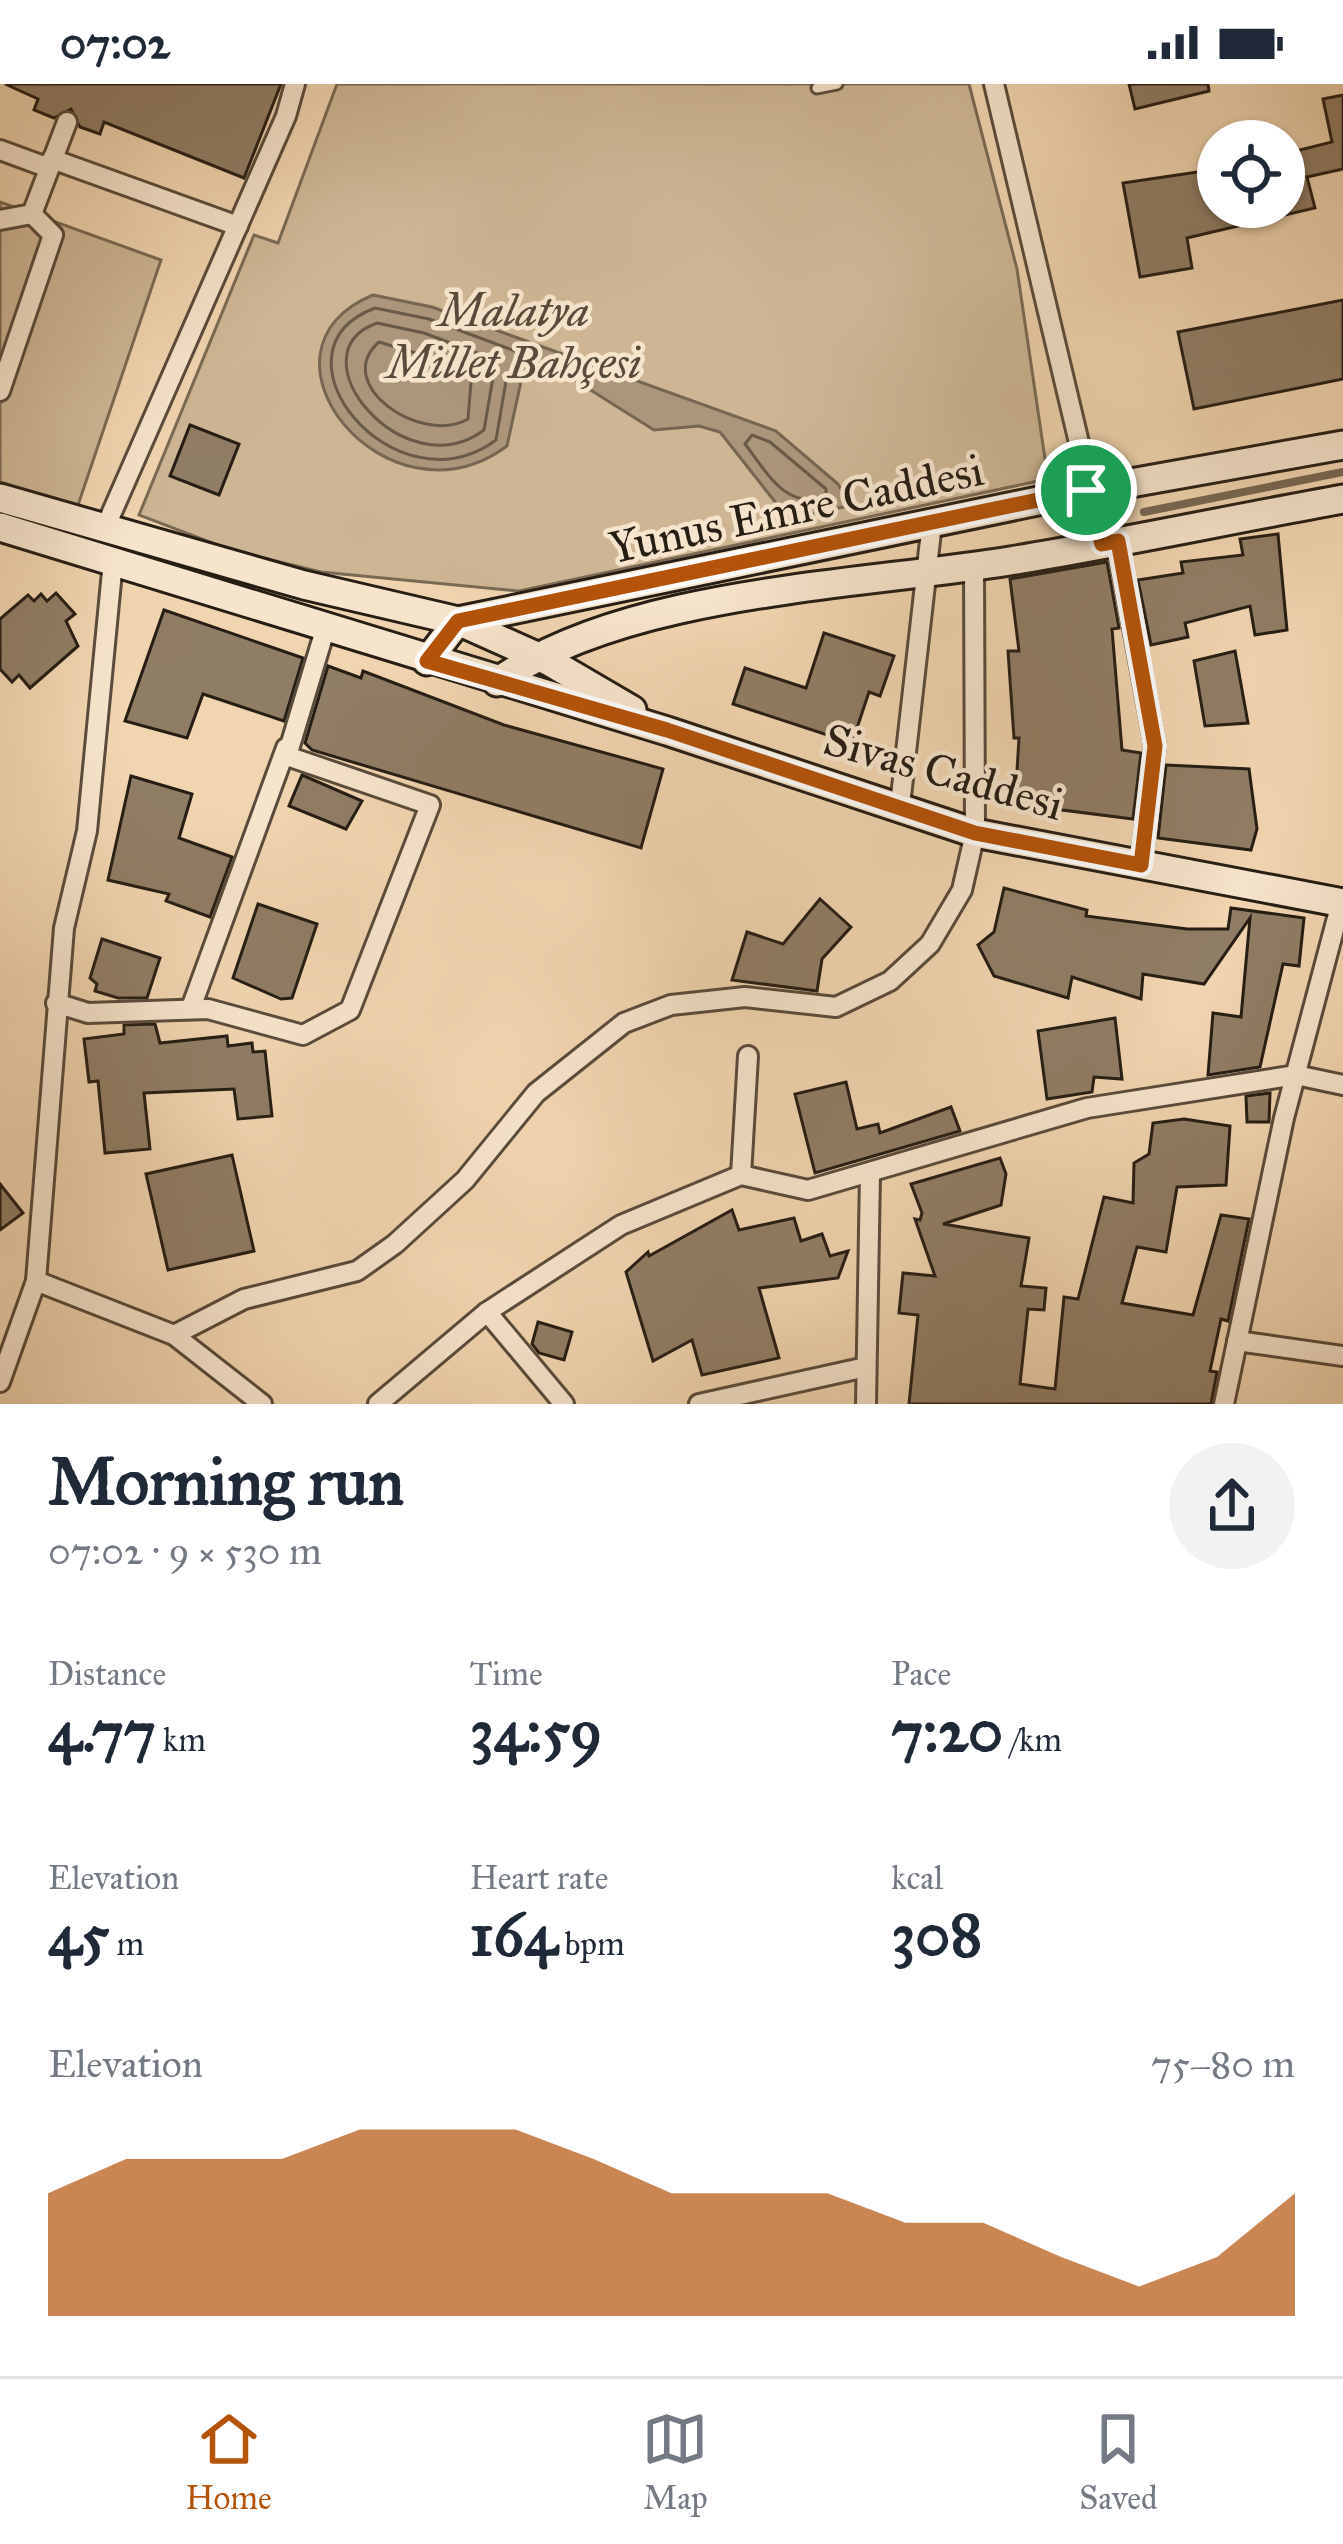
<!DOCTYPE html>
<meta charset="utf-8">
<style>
body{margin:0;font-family:"IM FELL Great Primer",serif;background:#f2f2f3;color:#1f2937;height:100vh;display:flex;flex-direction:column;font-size:45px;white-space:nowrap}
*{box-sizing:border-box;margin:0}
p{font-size:39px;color:#747a83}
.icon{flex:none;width:66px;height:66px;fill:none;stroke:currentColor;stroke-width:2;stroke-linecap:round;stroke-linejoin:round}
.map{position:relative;height:1320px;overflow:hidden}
.side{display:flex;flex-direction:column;background:#fff;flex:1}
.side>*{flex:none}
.controls{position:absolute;left:1197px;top:36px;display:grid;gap:24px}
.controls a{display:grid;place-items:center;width:108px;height:108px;border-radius:50%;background:#fff;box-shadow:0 3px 9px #0004;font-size:60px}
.pin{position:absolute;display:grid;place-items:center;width:102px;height:102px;color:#fff;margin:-51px;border:6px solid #fff;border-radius:50%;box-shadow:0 3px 12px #0007}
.round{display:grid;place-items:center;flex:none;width:126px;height:126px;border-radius:63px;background:#f2f2f3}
.head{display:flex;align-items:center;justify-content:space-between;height:204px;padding:0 48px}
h1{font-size:66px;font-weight:800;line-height:90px}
.figures{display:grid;grid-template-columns:repeat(3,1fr);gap:18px;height:204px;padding:12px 48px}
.figures div{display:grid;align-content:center}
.figures b{font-size:60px;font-weight:800}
.figures small{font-size:33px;font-weight:400}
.figures p{font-size:33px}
.chart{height:336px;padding:24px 48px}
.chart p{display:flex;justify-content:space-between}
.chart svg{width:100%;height:216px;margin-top:12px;fill:#b45309;opacity:.7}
.status{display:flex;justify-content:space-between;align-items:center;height:84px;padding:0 60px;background:#fff;direction:ltr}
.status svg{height:33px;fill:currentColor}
.tab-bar{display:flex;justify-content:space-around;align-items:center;height:168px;border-top:3px solid #e0e1e3;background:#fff;font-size:33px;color:#747a83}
.tab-bar a{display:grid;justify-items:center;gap:6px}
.tab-bar .active{color:#b45309}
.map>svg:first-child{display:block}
.green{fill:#ceb695;stroke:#7a6a54;stroke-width:3}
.water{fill:#ac967b;stroke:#766652;stroke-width:3}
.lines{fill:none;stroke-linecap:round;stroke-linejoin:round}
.shore{stroke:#695a48;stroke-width:3}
.stream{stroke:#766652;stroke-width:8}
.building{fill:#907d65;stroke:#261d14;stroke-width:3}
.lane-casing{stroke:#594b3b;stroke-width:15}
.street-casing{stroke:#594b3b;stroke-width:24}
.secondary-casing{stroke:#261d14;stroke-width:33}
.lane{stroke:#f6e4cc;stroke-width:9}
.street{stroke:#f6e4cc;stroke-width:18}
.secondary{stroke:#f6e4cc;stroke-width:27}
.route-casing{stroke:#fff;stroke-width:24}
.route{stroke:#b45309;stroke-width:15}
.labels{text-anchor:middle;stroke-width:9;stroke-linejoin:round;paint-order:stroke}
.park-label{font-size:45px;font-style:italic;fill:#584b3b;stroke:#f6e4cc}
.street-label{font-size:45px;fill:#261d14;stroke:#f6e4cc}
</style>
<div class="status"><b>07:02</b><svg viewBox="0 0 49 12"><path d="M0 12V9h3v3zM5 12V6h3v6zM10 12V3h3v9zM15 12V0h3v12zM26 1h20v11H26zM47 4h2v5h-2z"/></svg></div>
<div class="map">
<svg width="1343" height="1320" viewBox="0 0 1343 1320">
<rect width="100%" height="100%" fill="#f1d5b0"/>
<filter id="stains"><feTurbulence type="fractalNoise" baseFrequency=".00167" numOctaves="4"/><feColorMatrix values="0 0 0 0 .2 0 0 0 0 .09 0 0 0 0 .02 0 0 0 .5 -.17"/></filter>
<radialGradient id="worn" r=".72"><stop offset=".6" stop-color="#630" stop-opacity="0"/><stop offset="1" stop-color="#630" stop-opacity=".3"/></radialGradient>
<g class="green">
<path d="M 337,0 L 969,0 L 1017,185 L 1048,395 L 519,507 L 321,488 L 228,465 L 139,431 L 254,151 L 278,159 Z"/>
<path d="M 0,118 L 161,176 L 78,421 L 0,398 Z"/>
</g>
<path class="water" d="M 373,211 L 432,223 L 776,347 L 838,400 L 850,422 L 802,431 L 776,419 L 720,348 L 699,342 L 654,346 L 554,283 L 536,283 L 522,293 L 507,362 C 387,451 238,267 373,211 Z"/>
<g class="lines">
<g class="shore">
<path d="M 375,224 L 429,235 L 523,270 L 523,277 L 506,297 L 496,356 C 394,431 261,267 375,224 Z"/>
<path d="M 377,239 L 424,249 L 496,276 L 484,346 C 404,406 291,270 377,239 Z"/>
<path d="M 379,258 L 472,286 L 468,335 C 421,362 331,300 379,258 Z"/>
<path d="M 752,351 L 770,358 L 826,405 L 826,413 C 785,426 767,388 745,360 Z"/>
</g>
<path class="stream" d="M 1144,428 L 1343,388"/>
</g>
<g class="building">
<path d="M 5,0 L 281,0 L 244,94 L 104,38 L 100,50 L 80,43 L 71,25 L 54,34 L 34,26 L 38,15 Z"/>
<path d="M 1129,0 L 1208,0 L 1209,7 L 1135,25 Z"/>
<path d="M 1343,11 L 1343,85 L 1307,93 L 1315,124 L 1187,154 L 1192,184 L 1140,193 L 1123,99 L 1218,85 L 1218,123 L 1284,123 L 1284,70 L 1332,58 L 1323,15 Z"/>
<path d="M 1343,216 L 1343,295 L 1194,325 L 1178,248 Z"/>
<path d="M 190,341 L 239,360 L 219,411 L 170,392 Z"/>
<path d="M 1278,450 L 1287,546 L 1255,551 L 1250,522 L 1185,539 L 1188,553 L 1151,561 L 1138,496 L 1183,489 L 1181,478 L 1243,471 L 1240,455 Z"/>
<path d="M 1107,478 L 1119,544 L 1112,545 L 1122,666 L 1141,669 L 1133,735 L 1015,720 L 1019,654 L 1014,654 L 1008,567 L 1019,567 L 1010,495 Z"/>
<path d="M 56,509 L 75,530 L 66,537 L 78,562 L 30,604 L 19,591 L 12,598 L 0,585 L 0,535 L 28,511 L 34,517 L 41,510 L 47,517 Z"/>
<path d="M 164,526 L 303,574 L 284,637 L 203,610 L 187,654 L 125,637 Z"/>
<path d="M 824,549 L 894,572 L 880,612 L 869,608 L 852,659 L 733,620 L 745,584 L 806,604 Z"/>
<path d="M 1235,567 L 1248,639 L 1205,642 L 1194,577 Z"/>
<path d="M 328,582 L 361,594 L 363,587 L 504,641 L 663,685 L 641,764 L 312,666 L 305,659 Z"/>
<path d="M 1166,681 L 1249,685 L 1257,745 L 1251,766 L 1158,754 Z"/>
<path d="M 302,691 L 362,717 L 346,745 L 289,722 Z"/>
<path d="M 131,692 L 192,710 L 179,754 L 232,773 L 210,833 L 166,817 L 169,810 L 108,796 Z"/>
<path d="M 1004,804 L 1087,826 L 1086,832 L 1187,845 L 1228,845 L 1231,824 L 1304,834 L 1299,882 L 1283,880 L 1260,983 L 1208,991 L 1213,929 L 1241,933 L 1250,834 L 1204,900 L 1143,890 L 1141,915 L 1072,893 L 1068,914 L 994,892 L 978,861 L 994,848 Z"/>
<path d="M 820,815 L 851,843 L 822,875 L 817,907 L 732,896 L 747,848 L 783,860 Z"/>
<path d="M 258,820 L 317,840 L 292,914 L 281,915 L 233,894 Z"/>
<path d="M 102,855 L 160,874 L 147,914 L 118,914 L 95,907 L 97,900 L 90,894 Z"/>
<path d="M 1115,934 L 1122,995 L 1094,993 L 1092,1008 L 1047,1015 L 1038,947 Z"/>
<path d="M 155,940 L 160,959 L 227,952 L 228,962 L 252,959 L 253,968 L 265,967 L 272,1032 L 238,1035 L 234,1005 L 144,1009 L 150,1065 L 105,1069 L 98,997 L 89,998 L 84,955 L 124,950 L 124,941 Z"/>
<path d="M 846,998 L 857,1045 L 878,1040 L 880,1049 L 951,1023 L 960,1047 L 815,1089 L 795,1010 Z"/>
<path d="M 1270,1009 L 1269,1038 L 1247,1038 L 1246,1012 Z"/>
<path d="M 1184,1035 L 1230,1042 L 1226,1101 L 1177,1103 L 1166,1168 L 1137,1163 L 1122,1219 L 1193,1231 L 1221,1131 L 1249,1135 L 1228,1237 L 1221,1235 L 1210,1287 L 1217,1288 L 1211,1320 L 909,1320 L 918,1231 L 899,1229 L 903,1189 L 935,1192 L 915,1135 L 920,1136 L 922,1129 L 911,1100 L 1000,1074 L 1006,1090 L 1001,1121 L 943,1140 L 1029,1154 L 1021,1202 L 1046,1204 L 1044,1226 L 1028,1225 L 1020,1300 L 1055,1305 L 1064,1213 L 1078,1215 L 1104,1113 L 1133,1119 L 1134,1079 L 1149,1070 L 1153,1039 Z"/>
<path d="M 232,1071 L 254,1167 L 168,1186 L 146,1090 Z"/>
<path d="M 0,1100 L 23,1129 L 0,1146 Z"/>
<path d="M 732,1126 L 739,1146 L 794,1134 L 801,1157 L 822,1150 L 830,1172 L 848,1167 L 838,1194 L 759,1204 L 779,1274 L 702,1291 L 692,1256 L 653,1277 L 626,1188 L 648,1168 L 649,1172 Z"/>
<path d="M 538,1238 L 572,1248 L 564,1276 L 539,1269 L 532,1260 Z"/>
</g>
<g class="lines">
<defs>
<path id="lane" d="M 817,4 L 837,0"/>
<g id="street">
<path d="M 994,0 L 1103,460"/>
<path d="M 0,66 L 49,84"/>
<path d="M 52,75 L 238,142"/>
<path d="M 32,130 L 67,38"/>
<path d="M 0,136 L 32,130"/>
<path d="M 0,307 L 53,151 L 32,130"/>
<path d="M 105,444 L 286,32 L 295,0"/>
<path d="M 1117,457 L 1155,662 L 1141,781"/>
<path d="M 900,721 L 932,439"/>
<path d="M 56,919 L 88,929 L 208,925 L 303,951 L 350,926 L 430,721 L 287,672 L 325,546"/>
<path d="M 191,924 L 286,664"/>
<path d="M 741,1091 L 748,972"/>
<path d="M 36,1197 L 174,1251 L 262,1320"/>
<path d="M 487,1228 L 564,1320"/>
<path d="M 174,1251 L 244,1215 L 357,1187 L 395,1160 L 465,1096 L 536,1009 L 624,939 L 671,921 L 745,913 L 836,923 L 890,897 L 930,860 L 962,806 L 975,749 L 974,482"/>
<path d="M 1237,1257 L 1343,1272"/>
<path d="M 0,1298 L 36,1197 L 64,844 L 87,747 L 113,477"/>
<path d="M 378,1320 L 487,1228 L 621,1141 L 741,1091 L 808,1106 L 1087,1024 L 1296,991 L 1343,1001"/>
<path d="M 699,1320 L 866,1283"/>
<path d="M 866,1320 L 870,1090"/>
<path d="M 1224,1320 L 1284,1034 L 1341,819"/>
</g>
<g id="secondary">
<path d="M 0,414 L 304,501 L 458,537 L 550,578 L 632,626"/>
<path d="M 0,443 L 667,647 L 975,749 L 1343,819"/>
<path d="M 427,577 L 458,537 L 1086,407 L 1343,361"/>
<path d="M 497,598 C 625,507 855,502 1010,477 C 1121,459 1232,435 1343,415"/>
</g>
</defs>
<use href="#lane" class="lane-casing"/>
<use href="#street" class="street-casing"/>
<use href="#secondary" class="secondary-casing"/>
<use href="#lane" class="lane"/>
<use href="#street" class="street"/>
<use href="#secondary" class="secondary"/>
</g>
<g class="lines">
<defs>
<path id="route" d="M 1086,406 L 1102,460 L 1118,457 L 1155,662 L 1141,781 L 975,749 L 667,646 L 427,577 L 458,537 Z"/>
</defs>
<use href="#route" class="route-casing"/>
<use href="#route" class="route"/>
</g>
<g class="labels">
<g class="park-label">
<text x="514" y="242">Malatya<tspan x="514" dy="52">Millet Bahçesi</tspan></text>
</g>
<g class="street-label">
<text transform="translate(796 424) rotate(-12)" y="16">Yunus Emre Caddesi</text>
<text transform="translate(944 687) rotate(16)" y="16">Sivas Caddesi</text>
</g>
</g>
<rect width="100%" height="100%" filter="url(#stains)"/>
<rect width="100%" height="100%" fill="url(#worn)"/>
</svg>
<div class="controls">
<a><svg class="icon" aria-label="locate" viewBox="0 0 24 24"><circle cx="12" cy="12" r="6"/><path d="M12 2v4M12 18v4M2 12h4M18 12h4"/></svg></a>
</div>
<div class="pin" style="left:1086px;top:406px;background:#1e9e55"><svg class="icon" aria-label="arrive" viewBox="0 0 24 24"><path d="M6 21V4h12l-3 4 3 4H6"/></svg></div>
</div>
<section class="side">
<div class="head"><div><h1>Morning run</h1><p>07:02 · 9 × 530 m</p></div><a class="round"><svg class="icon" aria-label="share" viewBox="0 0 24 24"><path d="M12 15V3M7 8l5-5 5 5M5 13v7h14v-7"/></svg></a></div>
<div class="figures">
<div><p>Distance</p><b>4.77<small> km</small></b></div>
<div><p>Time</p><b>34:59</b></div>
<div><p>Pace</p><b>7:20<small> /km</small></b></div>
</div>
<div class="figures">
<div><p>Elevation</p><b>45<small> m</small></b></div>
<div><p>Heart rate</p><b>164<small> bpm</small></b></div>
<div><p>kcal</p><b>308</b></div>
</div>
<div class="chart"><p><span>Elevation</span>75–80 m</p>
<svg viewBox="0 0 160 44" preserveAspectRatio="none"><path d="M0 44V19L10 12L20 12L30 12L40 6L50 6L60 6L70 12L80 19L90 19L100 19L110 25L120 25L130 32L140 38L150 32L160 19V44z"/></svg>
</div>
</section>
<nav class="tab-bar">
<a class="active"><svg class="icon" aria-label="home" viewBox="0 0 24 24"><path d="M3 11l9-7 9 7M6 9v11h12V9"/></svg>Home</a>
<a><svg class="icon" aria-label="map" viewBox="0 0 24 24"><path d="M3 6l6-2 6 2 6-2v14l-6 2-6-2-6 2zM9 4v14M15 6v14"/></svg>Map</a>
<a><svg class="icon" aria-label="saved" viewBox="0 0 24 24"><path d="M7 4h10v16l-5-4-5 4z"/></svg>Saved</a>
</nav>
